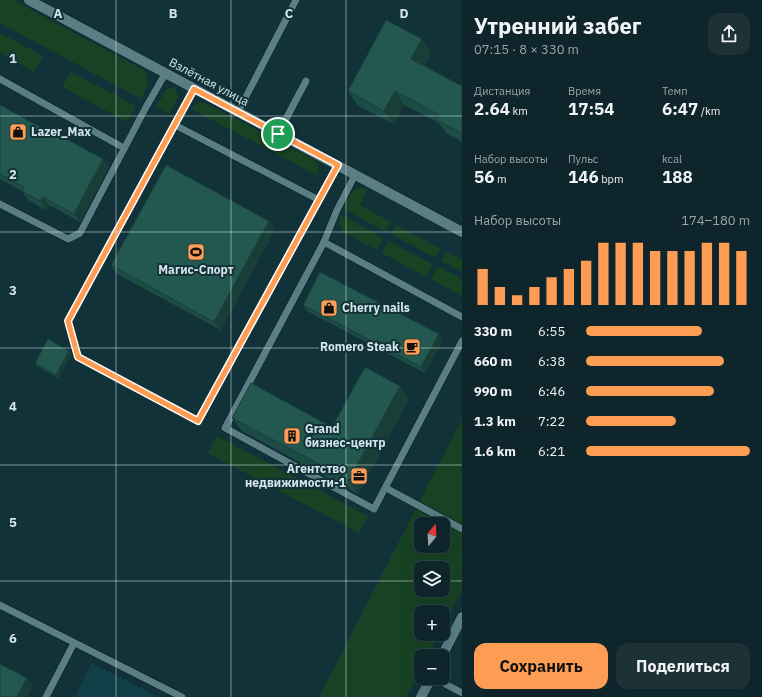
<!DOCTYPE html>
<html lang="ru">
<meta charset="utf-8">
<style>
body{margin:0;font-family:"IBM Plex Sans",sans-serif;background:#1c3237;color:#f1f3f6;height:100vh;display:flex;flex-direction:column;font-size:15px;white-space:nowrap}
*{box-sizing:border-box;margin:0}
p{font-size:13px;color:#9ba5a9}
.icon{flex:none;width:22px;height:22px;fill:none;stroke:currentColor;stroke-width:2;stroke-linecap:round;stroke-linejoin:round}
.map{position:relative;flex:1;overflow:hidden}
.panel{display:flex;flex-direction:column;background:#0e262b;width:300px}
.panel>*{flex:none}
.needle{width:26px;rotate:18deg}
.controls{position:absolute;left:414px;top:517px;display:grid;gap:8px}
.controls a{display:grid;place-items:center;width:36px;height:36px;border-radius:8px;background:#0e262b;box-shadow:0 4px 16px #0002,0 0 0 1px #2e4347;font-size:20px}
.pin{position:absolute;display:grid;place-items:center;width:34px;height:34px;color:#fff;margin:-17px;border:2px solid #fff;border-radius:50%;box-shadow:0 1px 4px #0007}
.round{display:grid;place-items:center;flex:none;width:42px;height:42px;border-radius:12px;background:#1c3237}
.headline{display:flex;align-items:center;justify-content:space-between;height:68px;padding:0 12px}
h1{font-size:22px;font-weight:700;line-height:30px}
.figures{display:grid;grid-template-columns:repeat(3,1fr);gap:6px;height:68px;padding:4px 12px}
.figures div{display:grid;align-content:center}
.figures b{font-size:17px;font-weight:700}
.figures small{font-size:11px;font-weight:400}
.figures p{font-size:11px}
.chart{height:112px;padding:8px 12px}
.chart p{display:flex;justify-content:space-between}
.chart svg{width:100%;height:72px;margin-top:4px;stroke:#fc9d53;stroke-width:6}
.action{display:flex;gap:8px;margin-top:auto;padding:8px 12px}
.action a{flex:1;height:46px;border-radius:12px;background:#fc9d53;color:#111;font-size:16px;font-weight:700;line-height:46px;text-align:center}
.action a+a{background:#1c3237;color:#f1f3f6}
ul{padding:0 12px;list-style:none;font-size:13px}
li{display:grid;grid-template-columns:64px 48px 1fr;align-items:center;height:30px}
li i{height:10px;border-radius:5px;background:#fc9d53}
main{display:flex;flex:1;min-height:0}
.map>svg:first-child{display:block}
.built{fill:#113e47}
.green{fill:#184224;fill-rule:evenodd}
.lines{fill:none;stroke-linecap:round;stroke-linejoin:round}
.service-casing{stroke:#02191e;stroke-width:8}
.minor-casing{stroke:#02191e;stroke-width:11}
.service{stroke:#5b7d84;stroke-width:7}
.minor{stroke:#5b7d84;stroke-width:10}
.wall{fill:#1d4c44}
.shaded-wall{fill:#183e37}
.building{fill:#22584f;stroke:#183e37}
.route-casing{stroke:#fff;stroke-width:8}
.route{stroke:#fc9d53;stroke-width:5}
.grid{fill:none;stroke:#d3e5e9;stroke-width:1;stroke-opacity:0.55}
.labels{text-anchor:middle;stroke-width:4;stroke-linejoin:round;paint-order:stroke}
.street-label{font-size:12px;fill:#d3e5e9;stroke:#123239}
.poi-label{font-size:12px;font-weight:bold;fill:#d3e5e9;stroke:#123239;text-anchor:start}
.grid-label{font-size:13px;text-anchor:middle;font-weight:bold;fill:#d3e5e9;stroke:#123239;stroke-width:4;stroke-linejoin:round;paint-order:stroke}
</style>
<main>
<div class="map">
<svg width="462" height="697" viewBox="0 0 462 697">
<rect width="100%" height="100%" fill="#123239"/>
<path class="built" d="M 91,663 L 158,697 L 75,697 Z"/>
<g class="green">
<path d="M 0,0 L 13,0 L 144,70 C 151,82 147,87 141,99 L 0,23 Z"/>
<path d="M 0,33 L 43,56 L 34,72 L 0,53 Z"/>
<path d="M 71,72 L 136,106 L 127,122 L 62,87 Z"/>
<path d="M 175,87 L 178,97 L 169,114 L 156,107 L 166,90 Z"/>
<path d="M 204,102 L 316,161 L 319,167 L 318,176 L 191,109 L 196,104 Z"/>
<path d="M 358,188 L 368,189 L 360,205 L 391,222 L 386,232 L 343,208 L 352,192 Z"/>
<path d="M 340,214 L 383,238 L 377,250 L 343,232 L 339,224 Z"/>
<path d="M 396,225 L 441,249 L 436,258 L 391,234 Z"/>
<path d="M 388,241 L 433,264 L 426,277 L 382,253 Z"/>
<path d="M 446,252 L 462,260 L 462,272 L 441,261 Z"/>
<path d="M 438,266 L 462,279 L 462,296 L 431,279 Z"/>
<path d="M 462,419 L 462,590 L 443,627 L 443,612 L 421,612 L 421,634 L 439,634 L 428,656 L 421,656 L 421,669 L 406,697 L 319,697 ZM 421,524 L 443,524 L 443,546 L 421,546 ZM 421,568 L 443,568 L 443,590 L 421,590 Z"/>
<path d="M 217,436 L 368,516 L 359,533 L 208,453 Z"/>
</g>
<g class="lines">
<defs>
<g id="service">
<path d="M 0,79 L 124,148"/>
<path d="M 194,89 L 68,321 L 78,357 L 198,421 L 338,165"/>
<path d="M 238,112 L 296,0"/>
<path d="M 175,125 L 319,200"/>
<path d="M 278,134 L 306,81"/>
<path d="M 355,175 L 337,210 L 324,242 L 225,428 L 374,509 L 462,341"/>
<path d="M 0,204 L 68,239 L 80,233 L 145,109 L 165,74"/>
<path d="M 324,242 L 462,317"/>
<path d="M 386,488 L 462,529"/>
<path d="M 0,605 L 182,697"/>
<path d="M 434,678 L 462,693"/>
<path d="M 46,697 L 74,643"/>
</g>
<g id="minor">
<path d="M 29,0 L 462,232"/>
<path d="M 442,656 L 462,617"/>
<path d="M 421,697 L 431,678"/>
</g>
</defs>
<use href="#service" class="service-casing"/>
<use href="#minor" class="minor-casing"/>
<use href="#service" class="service"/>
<use href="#minor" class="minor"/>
</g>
<g class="wall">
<path d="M 431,53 L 424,66 L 462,86 L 462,142 L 446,133 L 439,123 L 404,105 L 394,124 L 357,105 L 348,91 Z"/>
<path d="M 0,105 L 53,134 L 103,159 L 109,167 L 80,222 L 49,205 L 46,210 L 28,200 L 22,191 L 0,179 Z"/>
<path d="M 269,221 L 275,229 L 221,330 L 117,274 L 111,265 Z"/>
<path d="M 303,305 L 443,340 L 425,373 L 307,311 Z"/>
<path d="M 69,351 L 72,354 L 58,378 L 37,366 L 35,363 Z"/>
<path d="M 400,386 L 409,399 L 358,494 L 242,431 L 232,418 L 332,427 Z"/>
</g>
<g class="shaded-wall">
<path d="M 422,39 L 431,53 L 421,73 L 411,59 Z"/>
<path d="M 395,91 L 404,105 L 394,124 L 384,111 Z"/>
<path d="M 103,159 L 109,167 L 80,222 L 74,214 Z"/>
<path d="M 43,197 L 49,205 L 46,210 L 40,201 Z"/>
<path d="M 269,221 L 275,229 L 221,330 L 214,322 Z"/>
<path d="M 439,334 L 443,340 L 425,373 L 421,367 Z"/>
<path d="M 69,351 L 72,354 L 58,378 L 56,375 Z"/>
<path d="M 400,386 L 409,399 L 358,494 L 349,480 Z"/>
<path d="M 27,678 L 33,686 L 27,697 L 17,697 Z"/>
</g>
<g class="building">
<path d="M 386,20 L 422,39 L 411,59 L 462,86 L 462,133 L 436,120 L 439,115 L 395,91 L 384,111 L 348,91 Z"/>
<path d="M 0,105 L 53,134 L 54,132 L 103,159 L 74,214 L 43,197 L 40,201 L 22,191 L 24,187 L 0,174 Z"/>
<path d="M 166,165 L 269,221 L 214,322 L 111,265 Z"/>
<path d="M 320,272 L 439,334 L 421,367 L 303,305 Z"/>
<path d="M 48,339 L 69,351 L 56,375 L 35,363 Z"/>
<path d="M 365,367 L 400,386 L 349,480 L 232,418 L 251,383 L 332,427 Z"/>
<path d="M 0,664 L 27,678 L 17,697 L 0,697 Z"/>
</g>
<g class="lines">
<defs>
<path id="route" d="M 194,89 L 338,165 L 198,421 L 78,357 L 68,321 Z"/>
</defs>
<use href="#route" class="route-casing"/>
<use href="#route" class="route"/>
</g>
<path class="grid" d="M 116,0 L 116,697M 231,0 L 231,697M 346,0 L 346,697M 0,116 L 462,116M 0,232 L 462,232M 0,348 L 462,348M 0,465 L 462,465M 0,581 L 421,581M 443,581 L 462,581"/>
<defs>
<symbol id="shop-square" viewBox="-11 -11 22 22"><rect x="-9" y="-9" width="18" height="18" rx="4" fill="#fc9d53" stroke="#123239"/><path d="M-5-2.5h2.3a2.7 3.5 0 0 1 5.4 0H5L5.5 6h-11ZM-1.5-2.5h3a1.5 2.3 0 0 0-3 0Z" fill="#111"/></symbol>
<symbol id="stadium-square" viewBox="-11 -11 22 22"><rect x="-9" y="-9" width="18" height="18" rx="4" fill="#fc9d53" stroke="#123239"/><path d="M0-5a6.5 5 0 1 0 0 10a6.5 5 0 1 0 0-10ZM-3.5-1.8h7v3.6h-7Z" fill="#111"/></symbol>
<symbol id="cafe-square" viewBox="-11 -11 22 22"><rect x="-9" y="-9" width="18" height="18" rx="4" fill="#fc9d53" stroke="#123239"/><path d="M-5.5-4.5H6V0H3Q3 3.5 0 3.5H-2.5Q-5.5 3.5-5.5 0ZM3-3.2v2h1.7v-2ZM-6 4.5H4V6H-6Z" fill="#111"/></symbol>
<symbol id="building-square" viewBox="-11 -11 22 22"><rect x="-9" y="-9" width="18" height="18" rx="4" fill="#fc9d53" stroke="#123239"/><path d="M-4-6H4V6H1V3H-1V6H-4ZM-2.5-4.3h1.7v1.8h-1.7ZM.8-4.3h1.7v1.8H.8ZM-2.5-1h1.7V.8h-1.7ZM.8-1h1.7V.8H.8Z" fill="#111"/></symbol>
<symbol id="office-square" viewBox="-11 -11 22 22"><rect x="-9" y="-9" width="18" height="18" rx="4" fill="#fc9d53" stroke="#123239"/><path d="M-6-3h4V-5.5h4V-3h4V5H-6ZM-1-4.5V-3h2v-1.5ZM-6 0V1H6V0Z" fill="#111"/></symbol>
</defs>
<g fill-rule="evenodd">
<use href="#shop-square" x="8" y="122" width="20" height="20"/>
<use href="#stadium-square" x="186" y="242" width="20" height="20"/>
<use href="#shop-square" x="319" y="298" width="20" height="20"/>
<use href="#cafe-square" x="402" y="337" width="20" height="20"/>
<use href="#building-square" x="282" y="426" width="20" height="20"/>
<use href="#office-square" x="349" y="466" width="20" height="20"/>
</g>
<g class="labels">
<g class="street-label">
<text transform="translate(209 82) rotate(28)" y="4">Взлётная улица</text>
</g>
<g class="poi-label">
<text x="31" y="136">Lazer_Max</text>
<text x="196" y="274" text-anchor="middle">Магис-Спорт</text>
<text x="342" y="312">Cherry nails</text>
<text x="399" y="351" text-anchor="end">Romero Steak</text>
<text x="305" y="433">Grand<tspan x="305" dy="14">бизнес-центр</tspan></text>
<text x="346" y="473" text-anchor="end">Агентство<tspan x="346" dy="14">недвижимости-1</tspan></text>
</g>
</g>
<g class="grid-label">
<text x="58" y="18">A</text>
<text x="173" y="18">B</text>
<text x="289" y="18">C</text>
<text x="404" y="18">D</text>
<text x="13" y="63">1</text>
<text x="13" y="179">2</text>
<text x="13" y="295">3</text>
<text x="13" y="411">4</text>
<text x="13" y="527">5</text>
<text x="13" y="643">6</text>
</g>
</svg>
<div class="controls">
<a><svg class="needle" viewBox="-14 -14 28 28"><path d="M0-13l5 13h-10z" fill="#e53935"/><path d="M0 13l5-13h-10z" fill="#9ba5a9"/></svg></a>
<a><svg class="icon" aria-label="layers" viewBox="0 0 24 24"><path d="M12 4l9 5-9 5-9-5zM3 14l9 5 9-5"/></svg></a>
<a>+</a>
<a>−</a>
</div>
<div class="pin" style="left:278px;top:134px;background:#1e9e55"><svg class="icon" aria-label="arrive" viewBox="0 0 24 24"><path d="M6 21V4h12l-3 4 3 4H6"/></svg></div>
</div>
<section class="panel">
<div class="headline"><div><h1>Утренний забег</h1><p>07:15 · 8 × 330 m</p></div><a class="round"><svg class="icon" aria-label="share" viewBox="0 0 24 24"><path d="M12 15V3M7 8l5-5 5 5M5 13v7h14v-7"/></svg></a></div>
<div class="figures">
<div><p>Дистанция</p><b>2.64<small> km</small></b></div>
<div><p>Время</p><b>17:54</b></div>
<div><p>Темп</p><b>6:47<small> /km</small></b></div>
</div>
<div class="figures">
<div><p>Набор высоты</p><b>56<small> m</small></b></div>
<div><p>Пульс</p><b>146<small> bpm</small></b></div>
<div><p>kcal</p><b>188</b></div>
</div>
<div class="chart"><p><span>Набор высоты</span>174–180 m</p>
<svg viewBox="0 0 160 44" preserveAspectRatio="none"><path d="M5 44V22M15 44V33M25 44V38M35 44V33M45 44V27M55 44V22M65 44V17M75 44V6M85 44V6M95 44V6M105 44V11M115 44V11M125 44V11M135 44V6M145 44V6M155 44V11"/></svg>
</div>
<ul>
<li><b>330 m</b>6:55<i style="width:71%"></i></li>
<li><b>660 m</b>6:38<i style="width:84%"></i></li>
<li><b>990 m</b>6:46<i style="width:78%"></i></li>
<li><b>1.3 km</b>7:22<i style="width:55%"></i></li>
<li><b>1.6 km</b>6:21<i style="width:100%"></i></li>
</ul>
<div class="action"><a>Сохранить</a><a>Поделиться</a></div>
</section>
</main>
